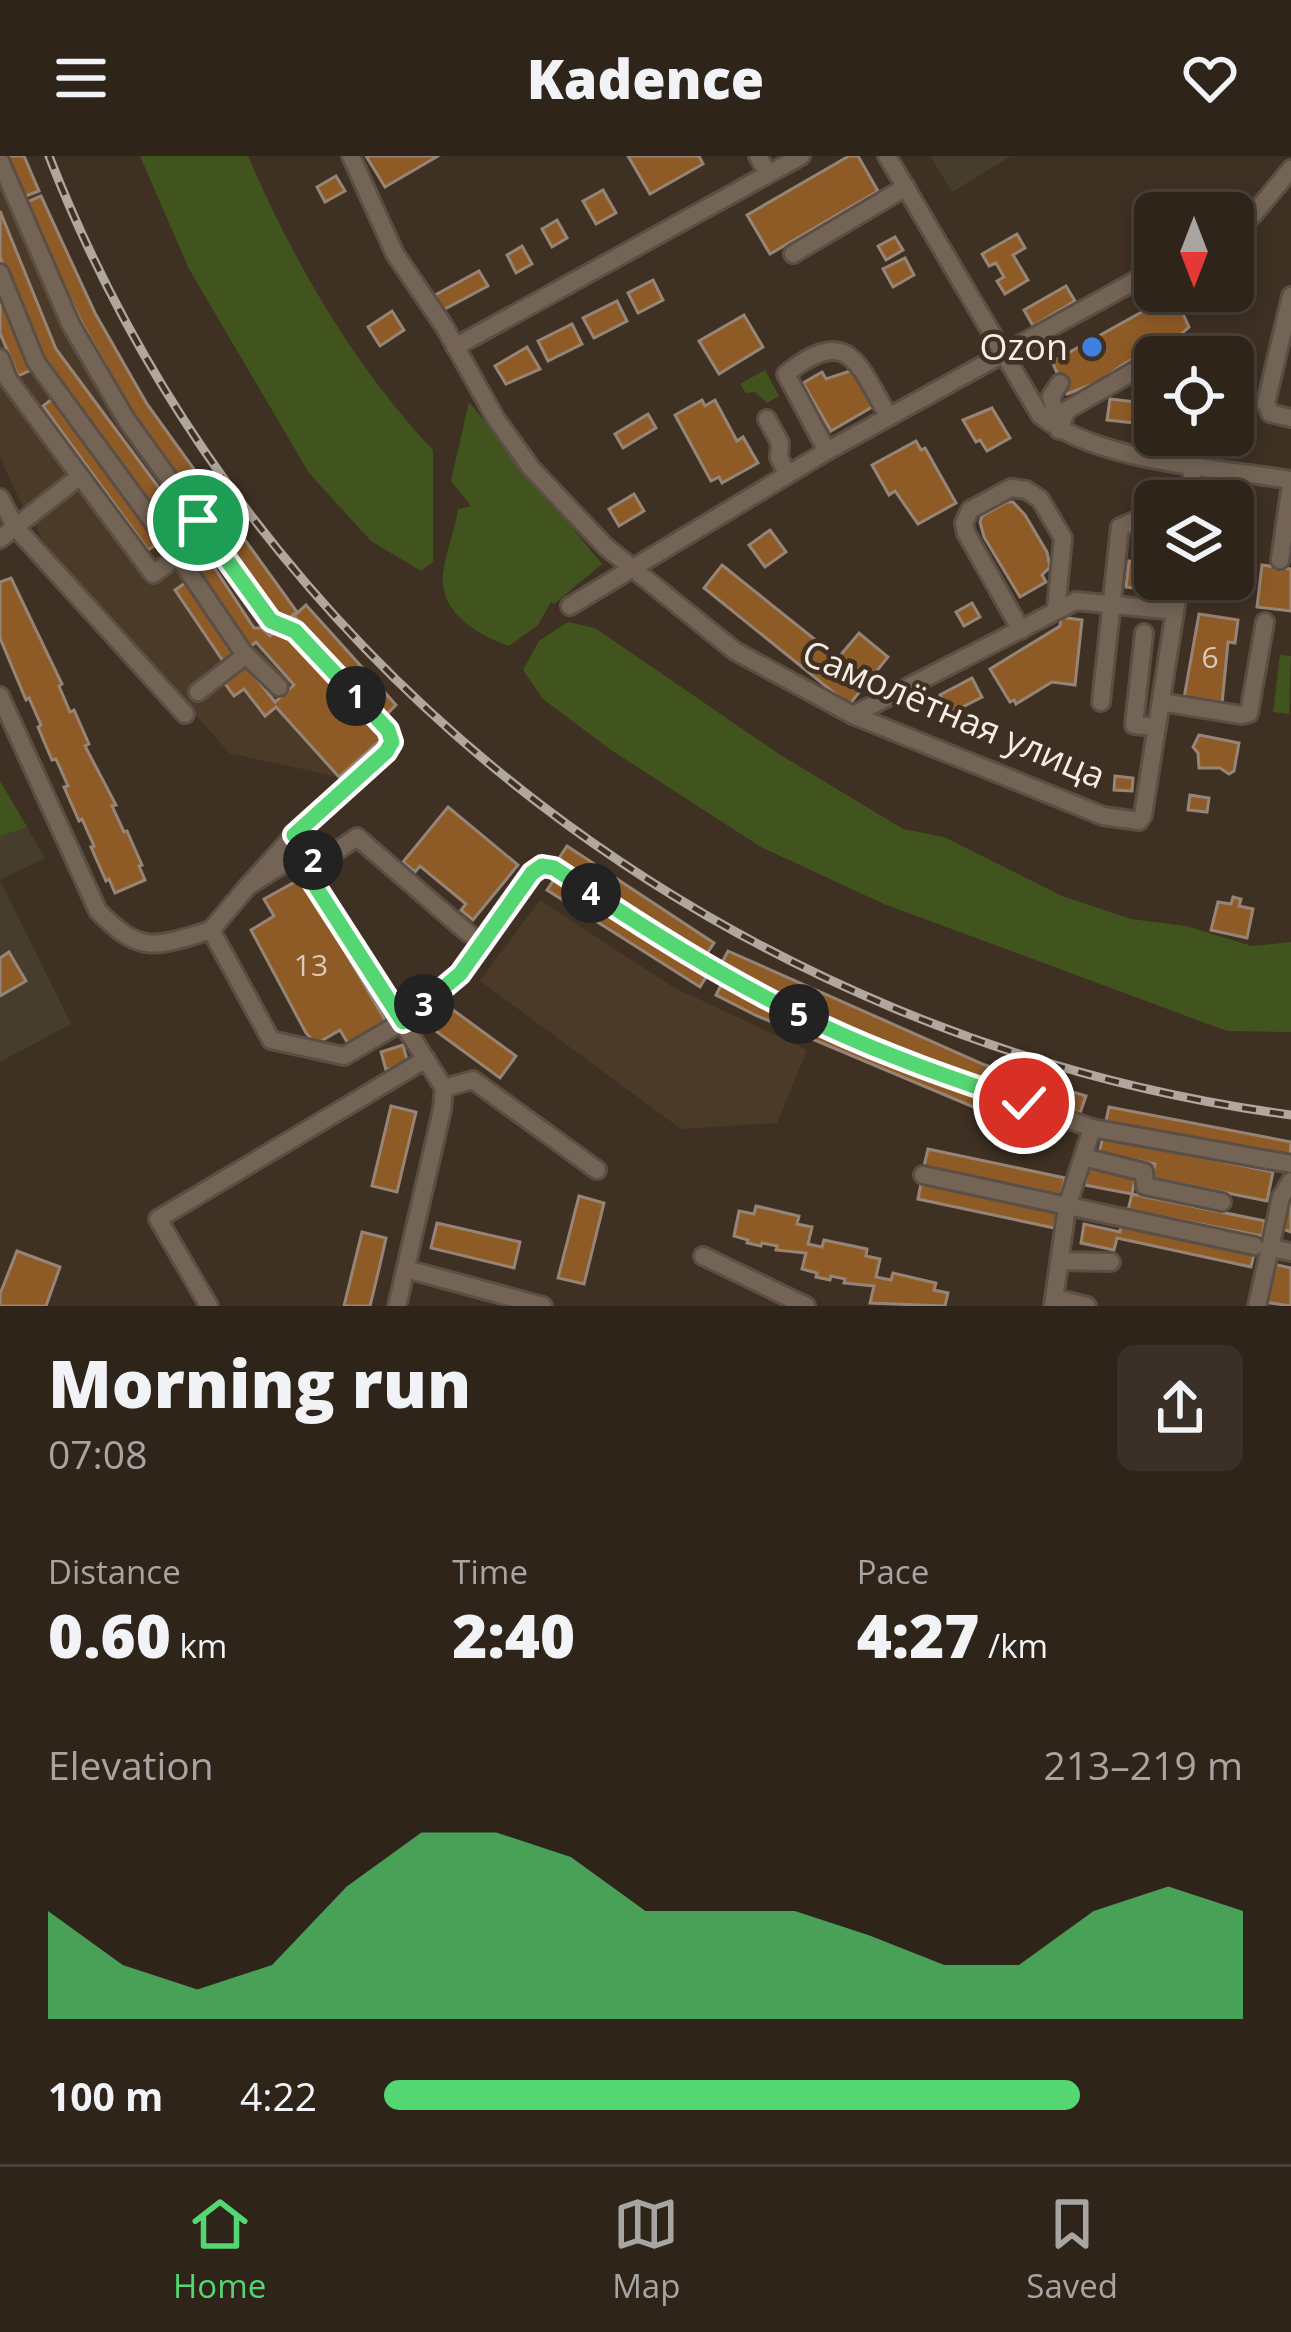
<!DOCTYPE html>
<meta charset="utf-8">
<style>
body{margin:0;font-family:"Open Sans",sans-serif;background:#3a3027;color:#f1f3f6;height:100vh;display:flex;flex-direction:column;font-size:45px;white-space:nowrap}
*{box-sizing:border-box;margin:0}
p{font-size:39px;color:#a7a4a2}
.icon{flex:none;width:66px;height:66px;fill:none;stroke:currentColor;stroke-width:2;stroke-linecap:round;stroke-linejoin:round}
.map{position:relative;height:1150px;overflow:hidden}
.details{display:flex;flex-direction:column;background:#2e241a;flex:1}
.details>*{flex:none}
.needle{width:78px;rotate:180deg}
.tools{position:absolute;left:1134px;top:36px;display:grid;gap:24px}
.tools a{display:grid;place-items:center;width:120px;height:120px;border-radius:18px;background:#2e241a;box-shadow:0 6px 18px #0003,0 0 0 3px #494139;font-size:60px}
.pin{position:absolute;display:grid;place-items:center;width:102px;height:102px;color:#fff;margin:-51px;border:6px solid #fff;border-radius:50%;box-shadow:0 3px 12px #0007}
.km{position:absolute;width:60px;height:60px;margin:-30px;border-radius:50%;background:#222;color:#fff;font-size:33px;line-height:60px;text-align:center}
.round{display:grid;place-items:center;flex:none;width:126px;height:126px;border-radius:18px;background:#3a3027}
.overview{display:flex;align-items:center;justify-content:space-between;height:204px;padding:0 48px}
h1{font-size:66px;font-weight:800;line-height:90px}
.metrics{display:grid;grid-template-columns:repeat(3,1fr);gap:18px;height:204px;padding:12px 48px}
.metrics div{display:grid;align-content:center}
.metrics b{font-size:60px;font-weight:800}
.metrics small{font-size:33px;font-weight:400}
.metrics p{font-size:33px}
.chart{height:336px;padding:24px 48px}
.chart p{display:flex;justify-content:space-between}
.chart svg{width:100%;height:216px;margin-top:12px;fill:#54d672;opacity:.7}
ul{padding:0 48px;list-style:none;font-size:39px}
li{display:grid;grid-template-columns:192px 144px 1fr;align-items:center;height:90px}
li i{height:30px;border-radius:15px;background:#54d672}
header{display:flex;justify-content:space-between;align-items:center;height:156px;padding:0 48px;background:#2e241a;font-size:54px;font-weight:800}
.dock{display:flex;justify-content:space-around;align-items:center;height:168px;border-top:3px solid #494139;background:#2e241a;font-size:33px;color:#a7a4a2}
.dock a{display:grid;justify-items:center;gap:6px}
.dock .selected{color:#54d672}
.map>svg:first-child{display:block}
.built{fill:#4c3a29}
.education{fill:#473d2d}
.green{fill:#42541d}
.building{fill:#8e5b27;stroke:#968577;stroke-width:3}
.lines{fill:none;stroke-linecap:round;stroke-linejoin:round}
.minor-casing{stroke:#5b4f45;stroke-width:22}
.minor{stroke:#746456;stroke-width:16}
.rail-casing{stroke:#b2a79e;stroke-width:9}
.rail{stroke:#3e3023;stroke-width:4.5;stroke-dasharray:14;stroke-linecap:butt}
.route-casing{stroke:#fff;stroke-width:24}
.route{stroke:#54d672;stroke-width:15}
.shop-dot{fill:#3f7fe0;stroke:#3e3023;stroke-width:4.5}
.labels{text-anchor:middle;stroke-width:9;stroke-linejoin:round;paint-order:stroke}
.number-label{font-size:30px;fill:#ddc8b6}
.poi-label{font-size:36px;fill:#f7ede6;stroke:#3e3023;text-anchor:end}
.street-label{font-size:36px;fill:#f7ede6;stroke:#3e3023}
</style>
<header><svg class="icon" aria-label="menu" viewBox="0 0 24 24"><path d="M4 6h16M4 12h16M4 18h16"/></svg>Kadence<svg class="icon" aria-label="heart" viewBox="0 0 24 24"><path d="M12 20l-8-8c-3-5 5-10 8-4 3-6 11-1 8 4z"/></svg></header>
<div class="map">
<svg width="1291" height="1150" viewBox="0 0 1291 1150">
<rect width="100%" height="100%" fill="#3e3023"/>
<g class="built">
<path d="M 0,0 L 24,0 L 95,157 L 147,248 L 296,455 L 306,449 L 396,549 L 385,560 L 384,581 L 339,621 L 229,597 L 43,385 L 19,343 L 0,301 Z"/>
<path d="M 540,744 L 673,831 L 807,894 L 777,967 L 681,973 L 480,825 Z"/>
</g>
<g class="education">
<path d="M 930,0 L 1011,0 L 952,36 Z"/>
<path d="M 0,625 L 45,702 L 0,724 L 71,868 L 0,906 Z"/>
</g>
<g class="green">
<path d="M 140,0 L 248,0 C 294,106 353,209 433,294 L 433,406 L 421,415 L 371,385 L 309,317 L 189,113 Z"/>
<path d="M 765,214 L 779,240 L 767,247 L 755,236 L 746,237 L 740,228 Z"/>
<path d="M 469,246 L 602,408 L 554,448 L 551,446 L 538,469 L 509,490 C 478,479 439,457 443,418 C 445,399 455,374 458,353 L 471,350 L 451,325 Z"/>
<path d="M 568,466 L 595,472 L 779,598 L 903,673 L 944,681 L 1062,740 L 1131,763 L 1186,770 L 1252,790 L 1291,786 L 1291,876 L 1227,875 L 884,748 L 761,691 L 611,594 L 543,543 L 523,514 L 539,485 Z"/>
<path d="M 1280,499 L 1291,500 L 1289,558 L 1273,556 Z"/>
<path d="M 0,625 L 27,671 L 0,680 Z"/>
</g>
<g class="building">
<path d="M 5,0 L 24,0 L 39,35 L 23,41 Z"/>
<path d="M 366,0 L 438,0 L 385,31 Z"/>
<path d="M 628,0 L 699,0 L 703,8 L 650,38 Z"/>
<path d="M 849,0 L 858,0 L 878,35 L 770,98 L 747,59 Z"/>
<path d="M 336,20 L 345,35 L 325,46 L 317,31 Z"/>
<path d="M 603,34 L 616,57 L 596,68 L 583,45 Z"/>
<path d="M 41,40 L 95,157 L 147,248 L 297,456 L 283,466 L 133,258 L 80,164 L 25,47 Z"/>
<path d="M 0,55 L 56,193 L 185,367 L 254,472 L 262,472 L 270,480 L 278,473 L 291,479 L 384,581 L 339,621 L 276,551 L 265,560 L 244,533 L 234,540 L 223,525 L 245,508 L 275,546 L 294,529 L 256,486 L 248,493 L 171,378 L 41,203 L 0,101 Z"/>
<path d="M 557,64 L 567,82 L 552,91 L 542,73 Z"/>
<path d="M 1017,78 L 1025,92 L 1013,99 L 1028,124 L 1005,138 L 997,125 L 1004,121 L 996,107 L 989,110 L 982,98 Z"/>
<path d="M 895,81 L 903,94 L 886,104 L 878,90 Z"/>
<path d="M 522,90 L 532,108 L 516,117 L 507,99 Z"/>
<path d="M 905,102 L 914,119 L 893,131 L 883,113 Z"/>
<path d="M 479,115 L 488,130 L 443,154 L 435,139 Z"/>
<path d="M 653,124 L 663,144 L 638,157 L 628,137 Z"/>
<path d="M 1066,130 L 1075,145 L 1033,170 L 1024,154 Z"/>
<path d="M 0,132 L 33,213 L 18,220 L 0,177 Z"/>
<path d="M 1174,138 L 1189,171 L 1172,186 L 1125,207 L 1092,231 L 1090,229 L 1067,238 L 1052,206 Z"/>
<path d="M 617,145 L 627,165 L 594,182 L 583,162 Z"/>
<path d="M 392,155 L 404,174 L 380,190 L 368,171 Z"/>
<path d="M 744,159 L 763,191 L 719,218 L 699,185 Z"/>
<path d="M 572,168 L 582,188 L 548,205 L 538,185 Z"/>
<path d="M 527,191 L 540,213 L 506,228 L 495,210 Z"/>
<path d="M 853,214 L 874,250 L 831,275 L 803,227 L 822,216 L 826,223 Z"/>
<path d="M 56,240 L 161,385 L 148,394 L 43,250 Z"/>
<path d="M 1110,243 L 1145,247 L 1143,268 L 1107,264 Z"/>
<path d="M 702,244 L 705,250 L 715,244 L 737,285 L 743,281 L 758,307 L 722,327 L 719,321 L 711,325 L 675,259 Z"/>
<path d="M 992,252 L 1010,282 L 987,295 L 980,284 L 976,286 L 963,264 Z"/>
<path d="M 648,258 L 656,272 L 623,292 L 615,278 Z"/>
<path d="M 916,285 L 921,294 L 925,292 L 956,347 L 918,368 L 895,335 L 889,339 L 872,309 Z"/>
<path d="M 634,338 L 644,355 L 619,370 L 609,353 Z"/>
<path d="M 1007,346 L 1013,346 L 1025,359 L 1047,396 L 1050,411 L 1042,419 L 1046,426 L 1020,441 L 984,381 L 980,366 L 982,360 Z"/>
<path d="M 770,374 L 786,396 L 765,411 L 749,389 Z"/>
<path d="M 1138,383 L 1155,385 L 1155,423 L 1161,423 L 1159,435 L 1126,431 L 1129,405 L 1135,406 Z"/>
<path d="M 722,409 L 838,502 L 859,477 L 888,501 L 849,549 L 704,432 Z"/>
<path d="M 1262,409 L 1291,413 L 1291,455 L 1257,451 Z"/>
<path d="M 11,422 L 62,528 L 59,530 L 70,556 L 74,554 L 89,588 L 85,590 L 116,649 L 112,650 L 124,676 L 127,675 L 142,709 L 139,710 L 145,724 L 115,737 L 109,723 L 106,725 L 91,691 L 94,690 L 82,663 L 79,665 L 64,631 L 68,630 L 56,603 L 52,604 L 38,571 L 41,569 L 29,542 L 26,544 L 0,482 L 0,426 Z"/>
<path d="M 188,425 L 238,500 L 225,508 L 175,434 Z"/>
<path d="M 972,447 L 980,461 L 964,470 L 956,456 Z"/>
<path d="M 306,449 L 396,549 L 385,560 L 294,460 Z"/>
<path d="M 1199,458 L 1238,464 L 1235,487 L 1228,486 L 1222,548 L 1184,542 Z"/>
<path d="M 1061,461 L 1082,464 L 1075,529 L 1052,526 L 1016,548 L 1014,544 L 1010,546 L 990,513 L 1060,470 Z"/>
<path d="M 972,522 L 982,541 L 949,558 L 940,539 Z"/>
<path d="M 1199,579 L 1239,587 L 1234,615 L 1229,618 L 1220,612 L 1199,612 L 1198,597 L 1193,591 Z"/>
<path d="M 1115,620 L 1133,622 L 1132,635 L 1114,634 Z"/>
<path d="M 1190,639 L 1209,642 L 1207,656 L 1188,654 Z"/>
<path d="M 448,651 L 518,709 L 473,764 L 461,754 L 466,748 L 420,710 L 415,716 L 403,706 Z"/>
<path d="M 567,690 L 714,787 L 704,802 L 557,705 Z"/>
<path d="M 556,721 L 708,818 L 700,831 L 547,734 Z"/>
<path d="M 302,722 L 388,869 L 350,891 L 340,874 L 316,888 L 306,877 L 251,774 L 274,760 L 264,743 Z"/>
<path d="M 1233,741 L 1241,743 L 1239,750 L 1253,753 L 1247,782 L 1211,774 L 1218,746 L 1231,748 Z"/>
<path d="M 728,795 L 985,909 L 1086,940 L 1080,957 L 926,907 L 829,866 L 720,810 Z"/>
<path d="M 9,796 L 26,825 L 0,840 L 0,802 Z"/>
<path d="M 722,827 L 824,878 L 1061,964 L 1057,978 L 983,955 L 755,859 L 716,839 Z"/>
<path d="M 449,851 L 516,900 L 500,922 L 433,873 Z"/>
<path d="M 403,889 L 408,907 L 386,914 L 381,896 Z"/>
<path d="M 391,950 L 416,956 L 397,1036 L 372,1030 Z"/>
<path d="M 1109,951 L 1291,986 L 1290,1001 L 1106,965 Z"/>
<path d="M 1103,981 L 1273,1016 L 1267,1045 L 1152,1022 L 1155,1008 L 1099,997 Z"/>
<path d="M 928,993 L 1065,1022 L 1061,1039 L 924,1010 Z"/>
<path d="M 1088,1012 L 1135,1022 L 1132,1038 L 1085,1029 Z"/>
<path d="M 921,1027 L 1058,1056 L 1054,1072 L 918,1043 Z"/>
<path d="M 1291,1036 L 1291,1076 L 1282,1073 Z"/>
<path d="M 1132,1038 L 1265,1065 L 1262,1080 L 1128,1054 Z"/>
<path d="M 579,1040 L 604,1047 L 584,1128 L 558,1122 Z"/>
<path d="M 756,1050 L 799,1060 L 797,1068 L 812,1071 L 808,1088 L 822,1091 L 824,1084 L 867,1093 L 866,1100 L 880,1103 L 876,1121 L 891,1124 L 893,1117 L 936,1127 L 934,1134 L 948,1137 L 945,1150 L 870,1147 L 874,1130 L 844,1127 L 845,1123 L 831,1120 L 830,1124 L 816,1121 L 817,1117 L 802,1113 L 806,1097 L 776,1094 L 777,1090 L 762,1087 L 761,1090 L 747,1087 L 748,1084 L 734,1080 L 739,1055 L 754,1058 Z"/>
<path d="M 1122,1065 L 1255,1094 L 1251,1111 L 1117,1082 L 1114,1094 L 1081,1087 L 1084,1068 L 1120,1076 Z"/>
<path d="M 437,1067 L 520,1086 L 514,1112 L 431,1092 Z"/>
<path d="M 362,1076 L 386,1082 L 380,1109 L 370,1150 L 344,1150 Z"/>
<path d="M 17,1095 L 60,1111 L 46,1150 L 0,1150 L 0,1138 Z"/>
<path d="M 1273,1108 L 1291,1112 L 1291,1150 L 1264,1146 Z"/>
</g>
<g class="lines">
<defs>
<g id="minor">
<path d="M 351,0 L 395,98 L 444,170 L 496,263 L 531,312 L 605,390 L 735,495 L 853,559 L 1103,660 L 1139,665 L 1143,659 L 1180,423"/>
<path d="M 758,0 L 768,18"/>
<path d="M 887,0 L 1040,259 C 1097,306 1218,312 1291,324"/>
<path d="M 0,5 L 71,169 L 126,263 L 271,465 L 295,475 L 388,574 L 392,587 L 386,597 L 294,679 L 248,730"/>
<path d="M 1233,71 L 1253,59 L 1291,13"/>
<path d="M 793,98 L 906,31"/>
<path d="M 0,117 L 36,206 L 178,400 L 153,418 L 80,320"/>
<path d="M 1291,140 L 1266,247 L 1270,257 L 1291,262"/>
<path d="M 455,191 L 801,0"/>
<path d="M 0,202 L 8,223 L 80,320 L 0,383"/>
<path d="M 1060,227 L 1051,240 L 1059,274 L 1067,254 L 1155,203"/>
<path d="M 767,263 L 780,287 L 779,301 L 787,318"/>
<path d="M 827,295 L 786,218 C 849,168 857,207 889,261"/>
<path d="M 0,342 L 16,372 L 185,558"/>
<path d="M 1190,345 L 1193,308"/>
<path d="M 178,400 L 243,496 L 279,531"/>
<path d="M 1280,404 L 1291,328"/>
<path d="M 570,450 L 827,295 L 1155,114"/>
<path d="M 1021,474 L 966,377 L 964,367 L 970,354 L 1011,332 L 1026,334 L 1040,343 L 1063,382 L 1056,454"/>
<path d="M 1144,477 L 1134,569 L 1157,571"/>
<path d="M 198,536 L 246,499"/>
<path d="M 0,540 L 98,755 C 141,799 155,791 211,774 L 271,884 L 344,900 L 402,866 L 461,818 L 532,717 L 542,710 L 554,712 L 709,811 L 827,872 L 925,913 L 1092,972"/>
<path d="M 1101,546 L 1120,371 L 1134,365 L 1155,368"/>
<path d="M 1161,546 L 1241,559 L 1249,557 L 1265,466"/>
<path d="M 853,559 L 1076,445 L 1175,455"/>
<path d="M 294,679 L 321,706 L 357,681 L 468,777"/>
<path d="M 296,700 L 444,932 L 442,954 L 397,1150"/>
<path d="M 211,774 L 248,730 L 296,700 L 307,703"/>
<path d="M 444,932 L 473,924 L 597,1014"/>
<path d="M 1083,1001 L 1092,972 L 1291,1008"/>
<path d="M 923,1019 L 1255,1090"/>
<path d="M 1291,1025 L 1281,1041 L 1270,1092 L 1291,1096"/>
<path d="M 703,1100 L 806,1150"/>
<path d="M 1060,1105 L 1111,1106"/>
<path d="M 406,1113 L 543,1150"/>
<path d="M 1055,1142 L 1087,1150"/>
<path d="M 209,1150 L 158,1063 L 426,903"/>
<path d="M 1053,1150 L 1067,1051 L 1083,1001 L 1144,1016 L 1145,1030 L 1222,1046"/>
<path d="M 1257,1150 L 1270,1092"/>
</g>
</defs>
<use href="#minor" class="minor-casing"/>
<use href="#minor" class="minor"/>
<defs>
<path id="rail" d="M 49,0 C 252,522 740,886 1291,959"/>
</defs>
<use href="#rail" class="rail-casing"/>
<use href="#rail" class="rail"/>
</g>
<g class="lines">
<defs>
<path id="route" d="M 198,364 L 271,465 L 295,475 L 388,574 L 392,586 L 386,596 L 294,679 L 321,706 L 296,700 L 403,866 L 460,818 L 532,717 L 542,710 L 554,712 C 641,770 729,827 825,871 C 889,901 957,924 1024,947"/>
</defs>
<use href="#route" class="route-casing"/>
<use href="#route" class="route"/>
</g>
<circle class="shop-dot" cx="1092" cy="191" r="12"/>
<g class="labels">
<g class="number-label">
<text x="1210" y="512">6</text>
<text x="311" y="820">13</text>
</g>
<g class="poi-label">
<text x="1068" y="204">Ozon</text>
</g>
<g class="street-label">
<text transform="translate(954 558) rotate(23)" y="13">Самолётная улица</text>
</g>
</g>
</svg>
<div class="tools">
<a><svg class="needle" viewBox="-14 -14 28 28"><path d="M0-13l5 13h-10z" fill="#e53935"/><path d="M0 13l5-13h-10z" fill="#a7a4a2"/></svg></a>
<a><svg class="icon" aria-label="locate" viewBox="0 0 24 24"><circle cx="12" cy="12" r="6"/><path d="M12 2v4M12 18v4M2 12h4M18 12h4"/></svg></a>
<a><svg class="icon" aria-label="layers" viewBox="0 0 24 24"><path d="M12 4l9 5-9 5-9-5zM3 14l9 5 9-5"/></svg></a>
</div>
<div class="pin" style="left:198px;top:364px;background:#1e9e55"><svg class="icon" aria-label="arrive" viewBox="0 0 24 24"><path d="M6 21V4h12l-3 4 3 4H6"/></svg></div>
<div class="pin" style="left:1024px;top:947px;background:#d93025"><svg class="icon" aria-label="check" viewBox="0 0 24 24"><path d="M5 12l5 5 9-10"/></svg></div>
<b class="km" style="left:356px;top:540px">1</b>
<b class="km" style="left:313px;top:704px">2</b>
<b class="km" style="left:424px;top:848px">3</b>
<b class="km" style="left:591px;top:737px">4</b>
<b class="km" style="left:799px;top:858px">5</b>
</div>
<section class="details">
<div class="overview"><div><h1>Morning run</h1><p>07:08</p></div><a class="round"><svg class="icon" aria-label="share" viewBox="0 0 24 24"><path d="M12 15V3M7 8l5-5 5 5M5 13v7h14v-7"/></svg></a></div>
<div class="metrics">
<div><p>Distance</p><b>0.60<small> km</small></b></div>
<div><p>Time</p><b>2:40</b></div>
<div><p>Pace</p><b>4:27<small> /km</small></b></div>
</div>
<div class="chart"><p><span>Elevation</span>213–219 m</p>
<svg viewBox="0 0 160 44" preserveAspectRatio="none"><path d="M0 44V22L10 33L20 38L30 33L40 17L50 6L60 6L70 11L80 22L90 22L100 22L110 27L120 33L130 33L140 22L150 17L160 22V44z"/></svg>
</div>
<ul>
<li><b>100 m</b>4:22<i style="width:81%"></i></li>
</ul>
</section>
<nav class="dock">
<a class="selected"><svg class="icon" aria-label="home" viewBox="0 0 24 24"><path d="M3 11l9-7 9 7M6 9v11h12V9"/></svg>Home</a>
<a><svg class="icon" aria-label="map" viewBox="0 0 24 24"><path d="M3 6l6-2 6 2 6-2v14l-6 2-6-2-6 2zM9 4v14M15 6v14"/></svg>Map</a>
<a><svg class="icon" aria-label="saved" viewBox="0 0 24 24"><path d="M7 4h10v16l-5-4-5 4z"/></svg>Saved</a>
</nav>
